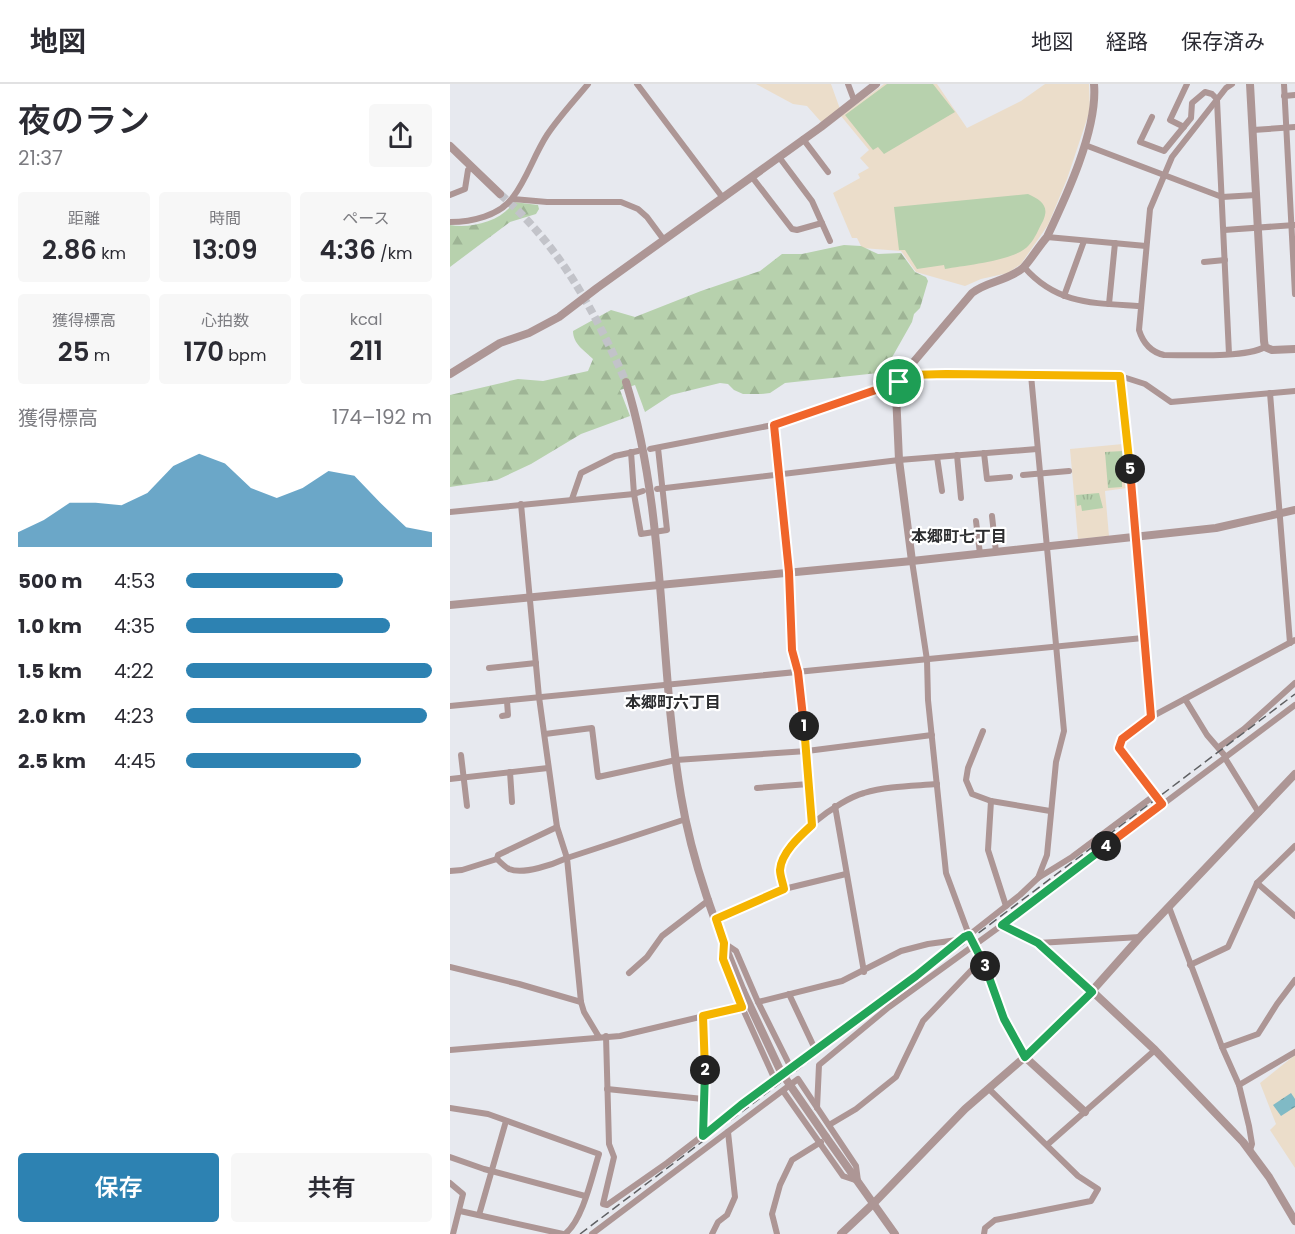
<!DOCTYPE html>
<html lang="ja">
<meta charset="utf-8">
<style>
body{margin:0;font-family:Poppins,"Noto Sans JP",sans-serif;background:#f7f7f7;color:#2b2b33;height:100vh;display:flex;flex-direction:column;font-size:22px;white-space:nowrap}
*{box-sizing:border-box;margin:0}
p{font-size:20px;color:#7c7c81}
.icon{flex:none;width:33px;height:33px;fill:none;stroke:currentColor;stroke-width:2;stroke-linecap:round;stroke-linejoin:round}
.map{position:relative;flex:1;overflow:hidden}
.panel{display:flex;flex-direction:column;background:#fff;width:450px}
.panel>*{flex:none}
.pin{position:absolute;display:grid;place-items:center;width:51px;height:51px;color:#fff;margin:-26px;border:3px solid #fff;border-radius:50%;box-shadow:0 2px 6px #0007}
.km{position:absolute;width:30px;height:30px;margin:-15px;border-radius:50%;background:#222;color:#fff;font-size:16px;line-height:30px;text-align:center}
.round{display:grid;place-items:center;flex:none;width:63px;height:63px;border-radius:6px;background:#f7f7f7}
.overview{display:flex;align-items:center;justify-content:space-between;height:102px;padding:0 18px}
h1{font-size:33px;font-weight:600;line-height:45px}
.stats{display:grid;grid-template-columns:repeat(3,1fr);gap:9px;height:102px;padding:6px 18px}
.stats div{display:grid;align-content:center;border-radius:6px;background:#f7f7f7;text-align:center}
.stats b{font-size:26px;font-weight:600}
.stats small{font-size:16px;font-weight:400}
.stats p{font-size:16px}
.chart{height:168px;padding:12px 18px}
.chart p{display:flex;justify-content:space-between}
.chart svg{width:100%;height:108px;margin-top:6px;fill:#2d82b2;opacity:.7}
.action{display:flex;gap:12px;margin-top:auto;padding:12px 18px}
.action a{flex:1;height:69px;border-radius:6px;background:#2d82b2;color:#fff;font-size:24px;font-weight:600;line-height:69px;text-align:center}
.action a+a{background:#f7f7f7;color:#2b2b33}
ul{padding:0 18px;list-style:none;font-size:20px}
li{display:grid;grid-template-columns:96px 72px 1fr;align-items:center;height:45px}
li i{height:15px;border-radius:8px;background:#2d82b2}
header{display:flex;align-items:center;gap:36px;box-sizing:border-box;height:84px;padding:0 30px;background:#fff;border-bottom:2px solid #e1e1e2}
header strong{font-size:28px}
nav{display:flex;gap:33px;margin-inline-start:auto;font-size:21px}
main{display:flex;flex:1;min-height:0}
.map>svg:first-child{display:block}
.education{fill:#ebddca}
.grass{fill:#b7d1ad}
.forest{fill:url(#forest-firs)}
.park{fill:url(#park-tufts)}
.water{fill:url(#water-ripples)}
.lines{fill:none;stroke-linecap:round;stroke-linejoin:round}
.tertiary-tunnel{stroke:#c2c3c9;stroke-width:8;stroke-dasharray:8 4;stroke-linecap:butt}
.minor{stroke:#ad9695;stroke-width:6}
.tertiary{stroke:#ad9695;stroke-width:8}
.rail{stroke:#5f6063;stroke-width:1.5;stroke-dasharray:9 4.5;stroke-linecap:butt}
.tertiary-bridge{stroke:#ad9695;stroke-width:8}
.split-1-casing{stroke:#fff;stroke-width:12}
.split-2-casing{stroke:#fff;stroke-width:12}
.split-3-casing{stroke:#fff;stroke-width:12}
.split-4-casing{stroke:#fff;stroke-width:12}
.split-5-casing{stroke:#fff;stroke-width:12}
.split-6-casing{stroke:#fff;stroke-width:12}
.split-1{stroke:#f0652b;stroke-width:8}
.split-2{stroke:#f5b400;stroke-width:8}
.split-3{stroke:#22a559;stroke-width:8}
.split-4{stroke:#22a559;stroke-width:8}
.split-5{stroke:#f0652b;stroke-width:8}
.split-6{stroke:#f5b400;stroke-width:8}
.labels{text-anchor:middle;stroke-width:4.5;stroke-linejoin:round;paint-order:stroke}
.neighbourhood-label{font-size:16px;font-weight:bold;fill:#2c2d2f;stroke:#fff}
</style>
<header>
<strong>地図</strong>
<nav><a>地図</a><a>経路</a><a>保存済み</a></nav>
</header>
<main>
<section class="panel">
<div class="overview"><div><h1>夜のラン</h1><p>21:37</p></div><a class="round"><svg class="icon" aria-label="share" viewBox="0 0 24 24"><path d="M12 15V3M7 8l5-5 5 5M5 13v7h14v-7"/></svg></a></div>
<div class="stats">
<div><p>距離</p><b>2.86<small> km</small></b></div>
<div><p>時間</p><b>13:09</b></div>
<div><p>ペース</p><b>4:36<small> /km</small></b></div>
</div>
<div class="stats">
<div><p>獲得標高</p><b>25<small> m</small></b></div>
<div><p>心拍数</p><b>170<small> bpm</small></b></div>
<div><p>kcal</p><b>211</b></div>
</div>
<div class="chart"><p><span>獲得標高</span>174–192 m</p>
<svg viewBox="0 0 160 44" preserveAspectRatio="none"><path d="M0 44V38L10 33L20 26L30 26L40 27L50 22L60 11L70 6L80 10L90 20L100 24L110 20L120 13L130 15L140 26L150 36L160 38V44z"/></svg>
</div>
<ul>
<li><b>500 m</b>4:53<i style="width:64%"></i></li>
<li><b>1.0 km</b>4:35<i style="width:83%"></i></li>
<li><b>1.5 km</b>4:22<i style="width:100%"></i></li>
<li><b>2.0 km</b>4:23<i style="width:98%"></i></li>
<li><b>2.5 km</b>4:45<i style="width:71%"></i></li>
</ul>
<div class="action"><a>保存</a><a>共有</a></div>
</section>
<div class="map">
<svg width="845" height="1150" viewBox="0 0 845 1150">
<defs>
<pattern id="forest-firs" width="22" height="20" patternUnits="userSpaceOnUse" patternTransform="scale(1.5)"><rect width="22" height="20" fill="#b7d1ad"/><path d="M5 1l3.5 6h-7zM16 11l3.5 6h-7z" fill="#9eb495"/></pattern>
<pattern id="park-tufts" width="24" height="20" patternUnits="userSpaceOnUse" patternTransform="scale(1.5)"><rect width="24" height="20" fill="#b7d1ad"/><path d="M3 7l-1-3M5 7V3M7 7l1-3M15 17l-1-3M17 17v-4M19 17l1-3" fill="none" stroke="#9eb495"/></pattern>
<pattern id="water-ripples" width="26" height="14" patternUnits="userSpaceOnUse" patternTransform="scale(1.5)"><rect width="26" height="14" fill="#80bac5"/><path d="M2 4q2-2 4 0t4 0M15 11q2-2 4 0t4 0" fill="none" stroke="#6998a0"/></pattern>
</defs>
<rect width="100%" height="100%" fill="#e7e9ef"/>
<g class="education">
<path d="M 306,0 L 381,0 L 390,25 L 372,39 L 357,22 L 343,20 Z"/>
<path d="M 434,0 L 487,0 L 517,44 L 571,17 L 595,0 L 639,0 L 640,26 L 617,95 L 598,141 L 571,180 L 558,189 L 531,195 L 515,202 L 466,188 L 451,167 L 412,164 L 407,154 L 402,154 L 383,109 L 410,94 L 408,90 L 419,84 L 410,74 L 419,66 L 391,32 Z"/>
<path d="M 673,360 L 675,361 L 677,404 L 655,407 L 659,452 L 628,455 L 620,365 Z"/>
<path d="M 845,971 L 845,1084 L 820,1046 L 826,1040 L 810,999 Z"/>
</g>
<g class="grass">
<path d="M 437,0 L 483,0 L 505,28 L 434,70 L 428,63 L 423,66 L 395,31 Z"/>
<path d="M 578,110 C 591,116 600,122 593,137 C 589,144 585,155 579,161 C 566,177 516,181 495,185 L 494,181 L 467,185 L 455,166 L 449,166 L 444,123 Z"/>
</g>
<g class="forest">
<path d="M 64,118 L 88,121 L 89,125 L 86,130 L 60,138 L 0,183 L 0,141 C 21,145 52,137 64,118 Z"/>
<path d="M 394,161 L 411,162 L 428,170 L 451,169 L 465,188 L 476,193 L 478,197 L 470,224 L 464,230 L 462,238 L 436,284 L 428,289 L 335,299 L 320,309 L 311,310 L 293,310 L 284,306 L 278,300 L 270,299 L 221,311 L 195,328 L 185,301 L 170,306 L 180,332 L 131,350 L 81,380 L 47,396 L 0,403 L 0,311 L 68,295 L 93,297 L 138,287 L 143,275 C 135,267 123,260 123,247 L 161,226 L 185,233 L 251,207 L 310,187 L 332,170 L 352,170 Z"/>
</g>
<g class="park">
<path d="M 673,367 L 676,396 L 672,397 L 672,403 L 658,404 L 655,368 Z"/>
<path d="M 649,409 L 653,424 L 632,427 L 631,421 L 627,422 L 626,411 Z"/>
</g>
<path class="water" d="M 841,1009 L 845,1015 L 845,1023 L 831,1032 L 823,1021 Z"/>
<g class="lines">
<path class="tertiary-tunnel" d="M 50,110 C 110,162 144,226 176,298"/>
<g class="minor">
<path d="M 187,0 L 273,114"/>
<path d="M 398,0 L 404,16"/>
<path d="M 782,0 L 776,4 L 722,73 L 700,125 L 689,246 C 693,259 701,268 714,271 C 739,271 795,274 815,263"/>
<path d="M 834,0 L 845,210"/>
<path d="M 834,12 L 845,11"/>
<path d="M 767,16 L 779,270"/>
<path d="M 702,33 L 690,58 L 714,67 L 741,34 L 742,19 L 755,8 L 762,10 L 767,15"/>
<path d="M 734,43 L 720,36 L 737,0"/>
<path d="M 803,46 L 845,43"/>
<path d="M 353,55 L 378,88"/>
<path d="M 635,61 L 772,113 L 806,111"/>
<path d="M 329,73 L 362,117 L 380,157"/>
<path d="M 302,93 L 342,145 L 347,146 L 372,139"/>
<path d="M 0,111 L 15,105 L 18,86 L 22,83"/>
<path d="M 63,115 L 97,118 L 171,118 L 188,125 L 197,133 L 214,156"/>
<path d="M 0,138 C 21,138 50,132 63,113 C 77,95 84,71 97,51 C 109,33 124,17 138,0"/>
<path d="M 774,146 L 845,141"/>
<path d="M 597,153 L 696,162"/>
<path d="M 754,178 L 775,176"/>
<path d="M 574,183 C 607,221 644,219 690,222"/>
<path d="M 614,212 L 634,157"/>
<path d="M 659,220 L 665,159"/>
<path d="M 670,292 L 687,453 L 701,633"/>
<path d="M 820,309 L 840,559"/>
<path d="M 323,341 L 339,488 L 342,566 L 348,588 L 357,667 L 362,741"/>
<path d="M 200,365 L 323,341 L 449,298 L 459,291 L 624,290 L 670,292 L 695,300 L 721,318 L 845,307"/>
<path d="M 181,368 L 184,410 L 191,450 L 217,446 L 208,364"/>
<path d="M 534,369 L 537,395 L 560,393"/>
<path d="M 507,371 L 511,414"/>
<path d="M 487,373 L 492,407"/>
<path d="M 573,391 L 619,387"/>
<path d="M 207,405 L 449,376 L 587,365"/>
<path d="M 122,415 L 131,389 L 165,372 L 188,367"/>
<path d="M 71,420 L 89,613 L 107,743 L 117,774 L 131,918 L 134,928 L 149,953"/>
<path d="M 0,428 L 184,410 L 193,407"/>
<path d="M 542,432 L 546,468"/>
<path d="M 526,437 L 530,470"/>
<path d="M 462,477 L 477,576 L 478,616 L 496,789 L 519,851 L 534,879"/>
<path d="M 39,584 L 86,579"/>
<path d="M 735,615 L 757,651 L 776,673"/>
<path d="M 0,622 L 693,554"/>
<path d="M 52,632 L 58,631 L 57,617"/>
<path d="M 533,647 L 518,684 L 516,696 L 522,710 L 541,717 L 600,727"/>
<path d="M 95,650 L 142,644 L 148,693 L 226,676 L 357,667 L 482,651"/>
<path d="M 769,663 L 794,645 L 845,599"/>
<path d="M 11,671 L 17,722"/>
<path d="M 775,674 L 809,729"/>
<path d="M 60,688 L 62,718"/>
<path d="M 0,695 L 98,684"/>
<path d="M 307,704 L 359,700"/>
<path d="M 541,717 L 538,766 L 556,822"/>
<path d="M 712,720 L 669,664 L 672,655 L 701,633 L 845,556"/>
<path d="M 385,722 L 414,888"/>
<path d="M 47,775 L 48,771 L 107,743"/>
<path d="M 0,787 L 12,786 L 47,775 C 50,778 55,783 59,785 C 74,791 104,780 117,774 L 236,735"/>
<path d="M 588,794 L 622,773 L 705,711"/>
<path d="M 807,799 L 845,832"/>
<path d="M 334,805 C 333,799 329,790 330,783 C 336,755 388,716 414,709 C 437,702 463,702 487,700"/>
<path d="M 719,823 L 772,963 L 789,1001 L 799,1042 L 802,1060 L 800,1066"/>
<path d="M 266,835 L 334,805 L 396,790"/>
<path d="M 552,841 L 588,859 L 642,907"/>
<path d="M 274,859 L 286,867 L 308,918 L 341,984 L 325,996 L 292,923 L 273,875 Z"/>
<path d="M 588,859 L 690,853"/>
<path d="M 740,881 L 778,863 L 807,799 L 845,762"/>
<path d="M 0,883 L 69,900 L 131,918"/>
<path d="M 179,889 L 197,873 L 212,852 L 259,816"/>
<path d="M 339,910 L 365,965"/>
<path d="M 308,918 L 392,897 L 451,867 L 478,860 L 507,856 L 519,851 L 570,811 L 588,794 L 597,771 L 606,678 L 614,647 L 581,291"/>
<path d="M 156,952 L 159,1060 L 164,1073 L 153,1120 L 157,1121 L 217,1079 L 325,996"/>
<path d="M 772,963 L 808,950 L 827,920 L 845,896"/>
<path d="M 0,966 L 170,952 L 292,923"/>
<path d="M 341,984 L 499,867 L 512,855"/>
<path d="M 789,1001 L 845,968"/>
<path d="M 157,1005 L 253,1015"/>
<path d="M 0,1024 L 38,1030 L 149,1070 C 142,1092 133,1136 115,1150"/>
<path d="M 367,1024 L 369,981 L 439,923 L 552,841 L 845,621"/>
<path d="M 379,1041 L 406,1025 L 446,993 L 473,937 L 532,875"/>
<path d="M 253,1052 L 256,968 L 253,932"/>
<path d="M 597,1061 L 705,966"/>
<path d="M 0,1073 L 34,1085 L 135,1112"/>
<path d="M 0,1099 L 13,1110 L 3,1150"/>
<path d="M 10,1127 L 113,1150"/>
<path d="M 29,1131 L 56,1037"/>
<path d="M 142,1150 L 348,995 L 406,1082 L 408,1097 L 393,1092 L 333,1007"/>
<path d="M 262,1150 L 268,1138 L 277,1131 L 285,1113 L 278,1048"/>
<path d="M 327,1150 L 322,1130 L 330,1101 L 342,1076 L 371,1058"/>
<path d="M 534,1150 L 535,1144 L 545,1136 L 641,1117 L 648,1105 L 628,1092 L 539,1005"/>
</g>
<g class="tertiary">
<path d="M 800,0 L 814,257 L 815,263 L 822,266 L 845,265"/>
<path d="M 0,62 L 50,110"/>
<path d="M 0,290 L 50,259 L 79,249 L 109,233 L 147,204 L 371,43 L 426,0"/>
<path d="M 176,298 C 217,431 208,576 231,712 C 242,779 267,845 293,907"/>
<path d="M 462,477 L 449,376 L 446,309 L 449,298 L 461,281 L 522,209 C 537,197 558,197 573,184 C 580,177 589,162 597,153 C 616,113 648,45 644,0"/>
<path d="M 0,521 L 462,477 L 766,444 L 845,426"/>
<path d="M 534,879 L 553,935 L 575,973 L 635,1028"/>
<path d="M 642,907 L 705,966 L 793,1058 L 819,1093 L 845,1137"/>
<path d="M 376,1053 L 445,1150"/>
<path d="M 391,1150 L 424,1119 L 515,1025 L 575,973 L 642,907 L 690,853 L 845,690"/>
</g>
<path class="rail" d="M 130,1150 L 845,610"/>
<path class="tertiary-bridge" d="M 293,907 L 331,988 L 376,1053"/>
</g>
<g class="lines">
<defs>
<path id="split-1" d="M 354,642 L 348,588 L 342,566 L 339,488 L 324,341 L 449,298"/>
<path id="split-2" d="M 255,986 L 253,932 L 292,923 L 273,875 L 274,859 L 266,835 L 334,805 C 333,799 330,792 330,786 C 331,769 350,752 362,741 L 354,642"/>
<path id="split-3" d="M 255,986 L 253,1052 L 291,1021 L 466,892 L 514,853 L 519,851 L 535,882"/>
<path id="split-4" d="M 535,882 L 554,935 L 575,973 L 642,908 L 588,859 L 552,841 L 656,762"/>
<path id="split-5" d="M 656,762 L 712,720 L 669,664 L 672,655 L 701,633 L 680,385"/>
<path id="split-6" d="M 449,298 L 459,291 L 496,290 L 670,292 L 680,385"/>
</defs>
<use href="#split-1" class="split-1-casing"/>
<use href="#split-2" class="split-2-casing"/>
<use href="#split-3" class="split-3-casing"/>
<use href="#split-4" class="split-4-casing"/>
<use href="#split-5" class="split-5-casing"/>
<use href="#split-6" class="split-6-casing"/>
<use href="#split-1" class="split-1"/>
<use href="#split-2" class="split-2"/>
<use href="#split-3" class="split-3"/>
<use href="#split-4" class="split-4"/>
<use href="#split-5" class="split-5"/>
<use href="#split-6" class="split-6"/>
</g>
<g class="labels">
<g class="neighbourhood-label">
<text x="509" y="458">本郷町七丁目</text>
<text x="223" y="624">本郷町六丁目</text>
</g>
</g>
</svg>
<div class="pin" style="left:449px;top:298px;background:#1e9e55"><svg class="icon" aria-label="arrive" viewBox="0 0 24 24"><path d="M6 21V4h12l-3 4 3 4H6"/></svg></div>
<b class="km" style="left:354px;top:642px">1</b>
<b class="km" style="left:255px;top:986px">2</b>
<b class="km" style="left:535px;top:882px">3</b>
<b class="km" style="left:656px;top:762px">4</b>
<b class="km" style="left:680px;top:385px">5</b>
</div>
</main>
